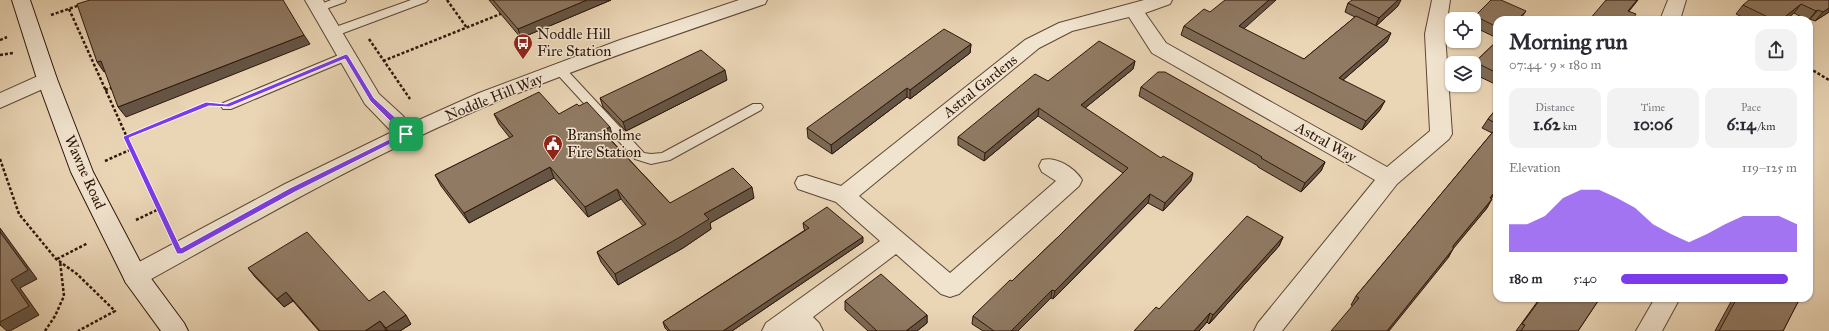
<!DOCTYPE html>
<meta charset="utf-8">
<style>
body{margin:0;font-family:"IM FELL Great Primer",serif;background:#f2f2f3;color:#2b2b33;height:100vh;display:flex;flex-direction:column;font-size:15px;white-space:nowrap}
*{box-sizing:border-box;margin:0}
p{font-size:13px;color:#7c7c81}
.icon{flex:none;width:22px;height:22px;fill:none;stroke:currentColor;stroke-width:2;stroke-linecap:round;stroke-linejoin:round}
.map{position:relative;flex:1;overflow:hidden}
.panel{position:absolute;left:1493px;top:16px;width:320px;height:286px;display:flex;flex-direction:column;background:#fff;border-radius:12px;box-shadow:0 1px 3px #0004}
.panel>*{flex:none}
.tools{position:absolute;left:1445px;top:12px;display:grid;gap:8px}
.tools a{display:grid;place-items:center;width:36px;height:36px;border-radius:8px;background:#fff;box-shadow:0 1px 3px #0004;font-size:20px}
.pin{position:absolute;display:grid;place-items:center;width:34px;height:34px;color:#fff;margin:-17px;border-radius:8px;box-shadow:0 2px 6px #0006}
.round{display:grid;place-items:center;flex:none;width:42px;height:42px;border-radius:12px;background:#f2f2f3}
.summary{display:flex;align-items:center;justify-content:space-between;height:68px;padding:0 16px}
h1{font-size:22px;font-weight:700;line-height:30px}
.stats{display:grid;grid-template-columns:repeat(3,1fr);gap:6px;height:68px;padding:4px 16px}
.stats div{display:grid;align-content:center;border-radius:10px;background:#f2f2f3;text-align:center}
.stats b{font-size:17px;font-weight:700}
.stats small{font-size:11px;font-weight:400}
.stats p{font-size:11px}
.chart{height:112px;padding:8px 16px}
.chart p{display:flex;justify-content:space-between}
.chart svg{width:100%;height:72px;margin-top:4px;fill:#7c3aed;opacity:.7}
ul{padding:0 16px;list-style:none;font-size:13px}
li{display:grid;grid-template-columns:64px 48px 1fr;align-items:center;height:30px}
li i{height:10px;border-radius:5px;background:#7c3aed}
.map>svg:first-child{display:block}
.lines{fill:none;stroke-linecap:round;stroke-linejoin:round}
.lane-casing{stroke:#5d4635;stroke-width:2}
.street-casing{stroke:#5d4635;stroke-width:2}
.secondary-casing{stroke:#2e170a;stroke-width:2}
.path{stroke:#2e170a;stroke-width:2.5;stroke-dasharray:3 2;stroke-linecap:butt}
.lane{fill:#f1e4cf;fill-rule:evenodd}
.street{fill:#f1e4cf;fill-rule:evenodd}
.secondary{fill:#f1e4cf;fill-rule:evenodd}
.wall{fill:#7c6955;stroke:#2e170a}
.shaded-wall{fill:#655545;stroke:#2e170a}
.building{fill:#907a63;stroke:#2e170a}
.route{fill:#7c3aed;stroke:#fff;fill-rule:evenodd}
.labels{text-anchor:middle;stroke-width:3;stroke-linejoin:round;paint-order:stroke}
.poi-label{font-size:15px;fill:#2e170a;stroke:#f1e4cf;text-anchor:start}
.street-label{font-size:15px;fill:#2e170a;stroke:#f1e4cf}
</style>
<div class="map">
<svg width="1829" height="331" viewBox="0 0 1829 331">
<rect width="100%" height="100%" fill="#ead5b5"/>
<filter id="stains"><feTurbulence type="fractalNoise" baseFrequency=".005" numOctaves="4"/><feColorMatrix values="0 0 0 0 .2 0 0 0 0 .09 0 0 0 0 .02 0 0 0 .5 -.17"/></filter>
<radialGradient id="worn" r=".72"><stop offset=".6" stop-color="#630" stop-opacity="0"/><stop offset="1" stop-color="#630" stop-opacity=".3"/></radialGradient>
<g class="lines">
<defs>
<g id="lane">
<path d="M 331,0 L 346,0 L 345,2 L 320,11 L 314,8 L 316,6 Z"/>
<path d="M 411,0 L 428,0 L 426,2 L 338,35 L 334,36 L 328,32 L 330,29 Z"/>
<path d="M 346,52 L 350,53 L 352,56 L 350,59 L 231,109 L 223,109 L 221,106 L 223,103 Z"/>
<path d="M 561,67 L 565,68 L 644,153 L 651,154 L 662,153 L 753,104 L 761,104 L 763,107 L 761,110 L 670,160 L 651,164 L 635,159 L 557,74 L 555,71 L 557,68 Z"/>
</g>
<g id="street">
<path d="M 305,0 L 323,0 L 379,94 L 402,115 L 410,124 L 479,93 L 620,40 L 739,0 L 767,0 L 765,4 C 674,35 583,66 494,103 C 373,153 258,220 144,283 L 135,286 L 126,283 L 123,276 L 126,269 L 285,184 L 392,132 L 365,104 Z"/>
<path d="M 1144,0 L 1172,0 L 1170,4 L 1145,13 L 1166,43 L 1387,167 L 1430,131 L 1425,34 L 1432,0 L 1450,0 L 1445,34 L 1452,134 L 1449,139 L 1397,184 L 1282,331 L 1254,331 L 1258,323 L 1375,180 L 1152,53 L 1129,17 L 1072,31 L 1039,48 L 859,196 L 950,273 L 1056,181 L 1042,172 L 1039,166 L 1042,160 C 1056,156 1075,168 1082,180 L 1079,186 L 959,294 L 950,297 L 941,294 L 896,254 L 813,317 L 819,323 L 823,331 L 762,331 L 766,323 L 880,241 L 836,202 L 798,189 L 795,183 L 798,177 L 806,175 L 841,186 L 1025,40 L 1059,23 Z"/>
<path d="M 1668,0 L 1686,0 L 1680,20 L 1660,20 Z"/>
<path d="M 47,72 L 54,74 L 57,79 L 54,84 L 0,108 L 0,93 Z"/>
<path d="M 1655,298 L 1680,298 L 1662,331 L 1636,331 Z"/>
</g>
<path id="secondary" d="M 12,0 L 30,0 L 57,79 L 93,172 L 144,269 L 184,323 L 188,331 L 161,331 L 126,283 L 71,172 L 37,79 Z"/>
</defs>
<use href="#lane" class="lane-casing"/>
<use href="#street" class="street-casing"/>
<use href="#secondary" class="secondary-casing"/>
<g class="path">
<path d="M 447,0 L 467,28"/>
<path d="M 69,9 L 168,228"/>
<path d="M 51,15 L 80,5"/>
<path d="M 369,39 L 410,99"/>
<path d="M 0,40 L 7,37"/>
<path d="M 0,55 L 13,53"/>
<path d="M 383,61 L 503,13"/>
<path d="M 1809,68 L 1829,80"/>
<path d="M 105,90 L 114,87"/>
<path d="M 126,137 L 209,104"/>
<path d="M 0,159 L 19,214 L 56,259 L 77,274 L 115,311 L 78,331"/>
<path d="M 105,161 L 132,149"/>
<path d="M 136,220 L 159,209"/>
<path d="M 57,259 L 88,243"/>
<path d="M 45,331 L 55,316 L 64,296 L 60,261"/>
</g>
<use href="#lane" class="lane"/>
<use href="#street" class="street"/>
<use href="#secondary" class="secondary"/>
</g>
<g class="wall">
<path d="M 489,0 L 611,0 L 521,38 Z"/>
<path d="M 1829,0 L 1829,12 L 1815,21 L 1810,19 L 1807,20 L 1794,13 L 1785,20 L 1748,20 L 1736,14 L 1743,5 Z"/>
<path d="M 1348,3 L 1398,6 L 1376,26 L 1387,42 L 1343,80 L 1380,110 L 1362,130 L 1181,35 L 1184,26 L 1304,59 L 1355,17 L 1345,12 Z"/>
<path d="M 1475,16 L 1497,20 L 1497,38 L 1474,27 L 1474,19 L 1473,19 Z"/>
<path d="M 1497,41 L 1497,85 L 1474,74 L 1474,64 L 1475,62 Z"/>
<path d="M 971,44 L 970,53 L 910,99 L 907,97 L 832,154 L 808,138 L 807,128 Z"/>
<path d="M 1135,61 L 1133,69 L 1085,108 L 1191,181 L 1163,211 L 1148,203 L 1053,299 L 1051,298 L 1018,331 L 983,331 L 972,324 L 973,316 L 1012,281 L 1058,237 L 1123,173 L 1038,116 L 984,161 L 958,145 L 958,137 L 1048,81 Z"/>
<path d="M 727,80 L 626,131 L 603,107 L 600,98 Z"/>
<path d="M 1141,87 L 1325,162 L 1321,171 L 1301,192 L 1258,167 L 1258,166 L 1139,96 Z"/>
<path d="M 1497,108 L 1497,191 L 1491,198 L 1487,208 L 1453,248 L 1448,258 L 1353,306 L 1351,305 L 1356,296 L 1492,133 L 1482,128 L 1488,119 Z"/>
<path d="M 494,114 L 559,114 L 613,138 L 610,139 L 670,203 L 754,198 L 710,223 L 711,229 L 683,248 L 618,285 L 601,262 L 597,252 L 643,226 L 621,199 L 588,217 L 554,178 L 469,223 L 441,186 L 435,175 L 510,138 L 499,124 Z"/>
<path d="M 803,223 L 863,242 L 732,331 L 668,331 L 665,328 L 663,322 L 805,230 L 804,229 Z"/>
<path d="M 1283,237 L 1279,246 L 1209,324 L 1207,322 L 1199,331 L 1134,331 L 1159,309 Z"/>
<path d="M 248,268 L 369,301 L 411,324 L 400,331 L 387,331 L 386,330 L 384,331 L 319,331 L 293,301 L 284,307 L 255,277 Z"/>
<path d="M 1540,298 L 1600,298 L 1578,331 L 1516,331 Z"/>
<path d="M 1733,298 L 1800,298 L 1783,331 L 1715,331 Z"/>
<path d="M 845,301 L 927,315 L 927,323 L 917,331 L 868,331 L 845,310 Z"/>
</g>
<g class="shaded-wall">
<path d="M 587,0 L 611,0 L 521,38 L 518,29 Z"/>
<path d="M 1269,0 L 1276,0 L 1237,35 L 1239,26 Z"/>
<path d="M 1398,0 L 1401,0 L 1398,6 L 1375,27 L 1379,18 Z"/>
<path d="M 1637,0 L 1638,0 L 1622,20 L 1628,11 Z"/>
<path d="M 1801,4 L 1794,13 L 1785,20 L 1781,20 Z"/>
<path d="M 1829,8 L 1829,12 L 1815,21 L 1823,12 Z"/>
<path d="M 1818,10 L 1810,19 L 1809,20 L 1816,11 Z"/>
<path d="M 1526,11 L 1520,20 L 1517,20 Z"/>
<path d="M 1391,33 L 1387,42 L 1335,87 L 1339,78 Z"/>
<path d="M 304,35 L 310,44 L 126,117 L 118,107 Z"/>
<path d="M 971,44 L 970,53 L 910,99 L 910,90 Z"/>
<path d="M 101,61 L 108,70 L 104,72 L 97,62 Z"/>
<path d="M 1135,61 L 1133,69 L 1079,113 L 1081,105 Z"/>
<path d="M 725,70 L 727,80 L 626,131 L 623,122 Z"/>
<path d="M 907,88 L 907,97 L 832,154 L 831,145 Z"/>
<path d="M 1385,101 L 1380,110 L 1362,130 L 1366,121 Z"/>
<path d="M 1039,108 L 1038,116 L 984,161 L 985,153 Z"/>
<path d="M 610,127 L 613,138 L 606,141 L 602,131 Z"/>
<path d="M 1325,162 L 1321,171 L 1301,192 L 1305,183 Z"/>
<path d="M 550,167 L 554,178 L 469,223 L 464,213 Z"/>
<path d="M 1193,173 L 1191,181 L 1163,211 L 1165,203 Z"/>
<path d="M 752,187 L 754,198 L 710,223 L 711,229 L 683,248 L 618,285 L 615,274 L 704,214 Z"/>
<path d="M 617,189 L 621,199 L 588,217 L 585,207 Z"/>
<path d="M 1497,189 L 1497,191 L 1485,207 L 1490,198 Z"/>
<path d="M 1150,194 L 1148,203 L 1053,299 L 1055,291 Z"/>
<path d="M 1492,199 L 1487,208 L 1448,255 L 1453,246 Z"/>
<path d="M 0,228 L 37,279 L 20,288 L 39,315 L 10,331 L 7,331 L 0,325 L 0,322 L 11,280 L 0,232 Z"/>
<path d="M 863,237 L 863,242 L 732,331 L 723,331 Z"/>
<path d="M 1283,237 L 1279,246 L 1209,324 L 1213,315 Z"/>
<path d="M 1453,249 L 1448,258 L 1389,331 L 1387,331 Z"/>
<path d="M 1052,290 L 1051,298 L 1018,331 L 1011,331 Z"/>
<path d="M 286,292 L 293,301 L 284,307 L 277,299 Z"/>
<path d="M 1210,313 L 1207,322 L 1199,331 L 1194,331 Z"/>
<path d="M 406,315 L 411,324 L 400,331 L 388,331 L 386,328 Z"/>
<path d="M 927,315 L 927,323 L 917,331 L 906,331 Z"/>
<path d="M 380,321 L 386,330 L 384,331 L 365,331 Z"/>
</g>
<g class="building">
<path d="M 90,0 L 283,0 L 304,35 L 118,107 L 101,61 L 97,62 L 77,4 Z"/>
<path d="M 493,0 L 587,0 L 518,29 Z"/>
<path d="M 1225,0 L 1269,0 L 1239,26 L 1304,59 L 1356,16 L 1391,33 L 1339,78 L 1385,101 L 1366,121 L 1184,26 L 1204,9 L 1210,12 Z"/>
<path d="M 1352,0 L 1398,0 L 1379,18 L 1348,3 Z"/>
<path d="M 1491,0 L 1501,0 L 1526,11 L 1517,20 L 1497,20 L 1497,27 L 1475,16 Z"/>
<path d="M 1606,0 L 1637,0 L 1628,11 L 1636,14 L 1632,20 L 1589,20 Z"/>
<path d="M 1749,0 L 1829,0 L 1829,8 L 1823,12 L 1818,10 L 1816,11 L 1801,4 L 1781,20 L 1774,20 L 1743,5 Z"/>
<path d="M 944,29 L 971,44 L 910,90 L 907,88 L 831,145 L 807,128 Z"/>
<path d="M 1099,41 L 1135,61 L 1081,105 L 1161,158 L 1163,156 L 1193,173 L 1165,203 L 1150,194 L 1055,291 L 1052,290 L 1011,331 L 994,331 L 973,316 L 1010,280 L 1012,281 L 1058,237 L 1128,168 L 1039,108 L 985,153 L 958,137 L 1035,74 L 1048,81 Z"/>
<path d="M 1497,41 L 1497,73 L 1475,62 Z"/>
<path d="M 701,50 L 725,70 L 623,122 L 600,98 Z"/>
<path d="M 1158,72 L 1165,72 L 1325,162 L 1305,183 L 1261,158 L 1262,157 L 1141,87 Z"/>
<path d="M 539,92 L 559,114 L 577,104 L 579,106 L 587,102 L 610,127 L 602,131 L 670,203 L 733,168 L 752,187 L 704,214 L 709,219 L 680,237 L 615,274 L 597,252 L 646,224 L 617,189 L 585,207 L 550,167 L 464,213 L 435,175 L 513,136 L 494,114 Z"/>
<path d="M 1497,108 L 1497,124 L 1488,119 Z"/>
<path d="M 1497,127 L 1497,189 L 1490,198 L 1492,199 L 1453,246 L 1453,249 L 1387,331 L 1331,331 L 1359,298 L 1356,296 Z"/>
<path d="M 827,207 L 863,237 L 723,331 L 670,331 L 663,322 L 809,228 L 803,223 Z"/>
<path d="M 1247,216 L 1283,237 L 1213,315 L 1210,313 L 1194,331 L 1134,331 L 1156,307 L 1159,309 Z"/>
<path d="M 0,232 L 28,270 L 11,280 L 29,306 L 0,322 Z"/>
<path d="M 307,232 L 369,301 L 384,291 L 406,315 L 386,328 L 380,321 L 365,331 L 320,331 L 286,292 L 277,299 L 248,268 Z"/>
<path d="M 881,274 L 927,315 L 906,331 L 877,331 L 845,301 Z"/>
<path d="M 1541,298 L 1600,298 L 1578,331 L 1521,331 L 1525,325 L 1522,324 Z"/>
<path d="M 1737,298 L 1800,298 L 1783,331 L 1719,331 Z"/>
</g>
<path class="route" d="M 346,54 L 348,55 L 374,98 L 397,119 L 408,132 L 408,135 L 295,192 L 182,254 L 177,254 L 123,137 L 124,136 L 206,102 L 226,104 ZM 345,59 L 370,101 L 402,133 L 290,188 L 181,248 L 129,138 L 209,106 L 229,107 Z"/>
<defs>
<symbol id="bus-pin" viewBox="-11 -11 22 30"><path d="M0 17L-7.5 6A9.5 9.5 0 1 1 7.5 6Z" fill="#8f2418" stroke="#f1e4cf"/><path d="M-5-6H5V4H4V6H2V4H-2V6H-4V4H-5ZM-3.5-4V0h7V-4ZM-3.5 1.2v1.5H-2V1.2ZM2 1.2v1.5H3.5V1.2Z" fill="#fff"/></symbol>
<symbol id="civic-pin" viewBox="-11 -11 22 30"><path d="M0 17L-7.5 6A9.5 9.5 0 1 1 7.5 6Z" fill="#8f2418" stroke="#f1e4cf"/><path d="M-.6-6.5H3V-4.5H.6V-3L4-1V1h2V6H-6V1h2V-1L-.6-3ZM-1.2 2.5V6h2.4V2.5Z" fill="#fff"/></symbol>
</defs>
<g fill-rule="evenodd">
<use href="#bus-pin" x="512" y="32" width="22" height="30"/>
<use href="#civic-pin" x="542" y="133" width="22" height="30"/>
</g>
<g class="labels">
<g class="poi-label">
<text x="537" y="39">Noddle Hill<tspan x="537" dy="17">Fire Station</tspan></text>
<text x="567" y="140">Bransholme<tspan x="567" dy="17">Fire Station</tspan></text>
</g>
<g class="street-label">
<text transform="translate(980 86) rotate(-39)" y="5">Astral Gardens</text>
<text transform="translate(494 97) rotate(-22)" y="5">Noddle Hill Way</text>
<text transform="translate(1326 142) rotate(29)" y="5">Astral Way</text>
<text transform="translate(85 172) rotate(66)" y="5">Wawne Road</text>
</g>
</g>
<rect width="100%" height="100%" filter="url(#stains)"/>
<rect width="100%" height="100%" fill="url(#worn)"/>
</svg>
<div class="tools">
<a><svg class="icon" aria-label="locate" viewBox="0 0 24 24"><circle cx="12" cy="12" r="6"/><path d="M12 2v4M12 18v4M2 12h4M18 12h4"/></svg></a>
<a><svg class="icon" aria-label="layers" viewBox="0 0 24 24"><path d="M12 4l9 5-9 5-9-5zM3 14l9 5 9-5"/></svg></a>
</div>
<div class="pin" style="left:406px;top:134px;background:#1e9e55"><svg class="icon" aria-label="arrive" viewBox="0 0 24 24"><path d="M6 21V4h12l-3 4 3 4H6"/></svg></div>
<section class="panel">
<div class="summary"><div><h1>Morning run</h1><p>07:44 · 9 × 180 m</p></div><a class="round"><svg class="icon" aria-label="share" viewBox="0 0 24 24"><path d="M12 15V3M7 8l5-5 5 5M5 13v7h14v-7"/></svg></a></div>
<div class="stats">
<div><p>Distance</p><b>1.62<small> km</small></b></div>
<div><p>Time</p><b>10:06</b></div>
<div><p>Pace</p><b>6:14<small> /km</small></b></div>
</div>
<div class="chart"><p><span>Elevation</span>119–125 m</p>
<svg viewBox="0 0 160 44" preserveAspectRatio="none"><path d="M0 44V27L10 27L20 22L30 11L40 6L50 6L60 11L70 17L80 27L90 33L100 38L110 33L120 27L130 22L140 22L150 22L160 27V44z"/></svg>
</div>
<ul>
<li><b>180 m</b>5:40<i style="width:95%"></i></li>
</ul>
</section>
</div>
